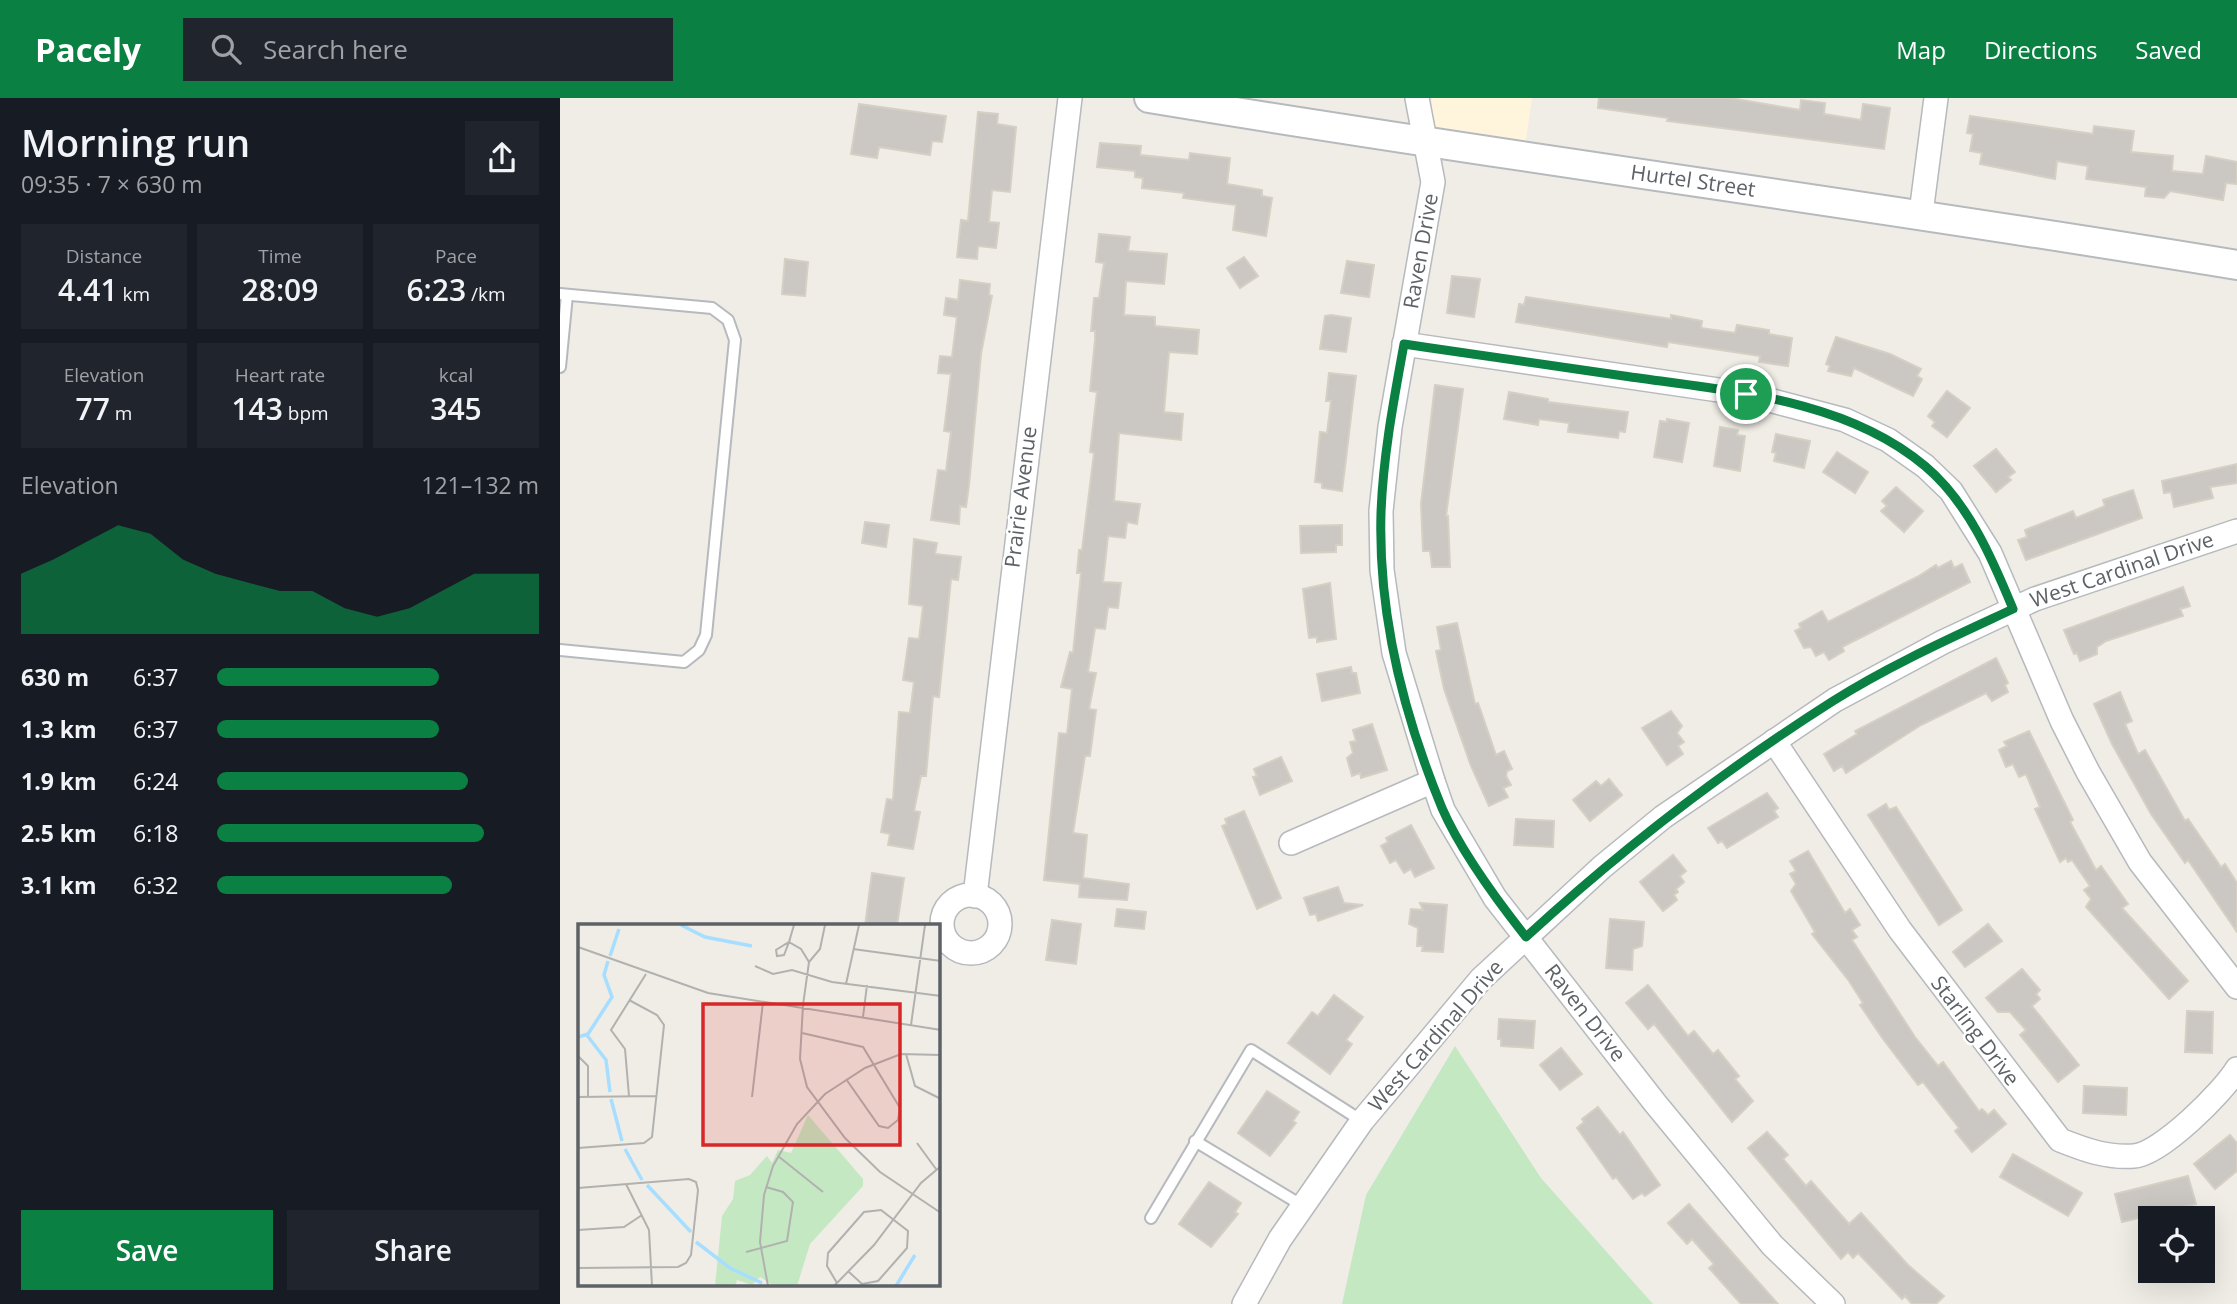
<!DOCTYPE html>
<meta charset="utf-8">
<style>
body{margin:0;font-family:"Open Sans",sans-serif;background:#20242c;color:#f1f3f6;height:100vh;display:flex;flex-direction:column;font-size:26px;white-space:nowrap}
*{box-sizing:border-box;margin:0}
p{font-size:23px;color:#9ea1a6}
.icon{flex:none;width:38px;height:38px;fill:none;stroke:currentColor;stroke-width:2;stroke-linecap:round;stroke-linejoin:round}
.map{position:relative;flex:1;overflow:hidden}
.panel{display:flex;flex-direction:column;background:#171b24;width:560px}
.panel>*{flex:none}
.buttons{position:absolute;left:1578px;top:1108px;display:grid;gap:14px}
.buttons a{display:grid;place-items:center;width:77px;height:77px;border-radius:0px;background:#171b24;box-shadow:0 7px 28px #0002;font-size:35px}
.pin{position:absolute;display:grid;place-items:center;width:60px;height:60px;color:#fff;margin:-30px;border:4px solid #fff;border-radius:50%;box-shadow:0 2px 7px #0007}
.round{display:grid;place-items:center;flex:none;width:74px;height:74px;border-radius:0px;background:#20242c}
.headline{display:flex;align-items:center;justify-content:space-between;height:119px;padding:0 21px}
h1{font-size:38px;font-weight:600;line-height:52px}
.metrics{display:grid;grid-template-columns:repeat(3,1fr);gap:10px;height:119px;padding:7px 21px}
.metrics div{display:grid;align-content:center;border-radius:0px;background:#20242c;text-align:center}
.metrics b{font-size:30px;font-weight:600}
.metrics small{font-size:19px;font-weight:400}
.metrics p{font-size:19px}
.chart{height:196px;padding:14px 21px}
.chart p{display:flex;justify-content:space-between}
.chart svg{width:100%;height:126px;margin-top:7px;fill:#0b8043;opacity:.7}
.button{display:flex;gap:14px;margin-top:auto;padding:14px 21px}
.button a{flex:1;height:80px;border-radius:0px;background:#0b8043;color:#fff;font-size:28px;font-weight:600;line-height:80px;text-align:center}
.button a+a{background:#20242c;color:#f1f3f6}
ul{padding:0 21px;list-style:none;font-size:23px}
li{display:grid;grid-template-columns:112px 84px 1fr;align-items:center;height:52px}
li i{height:18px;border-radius:9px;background:#0b8043}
header{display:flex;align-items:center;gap:42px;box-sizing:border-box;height:98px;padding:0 35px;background:#0b8043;color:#fff}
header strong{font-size:33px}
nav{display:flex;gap:38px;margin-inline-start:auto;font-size:24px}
.search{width:490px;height:63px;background:#20242c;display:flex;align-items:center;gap:18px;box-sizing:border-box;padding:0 24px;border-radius:0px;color:#9ea1a6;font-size:26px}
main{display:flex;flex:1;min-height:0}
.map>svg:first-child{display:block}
.commercial{fill:#fff5dc}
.green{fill:#c4e8c2}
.building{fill:#cbc8c3;stroke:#d5cfc4;stroke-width:2}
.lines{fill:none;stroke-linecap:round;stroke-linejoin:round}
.service-casing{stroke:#b6b9bd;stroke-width:14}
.minor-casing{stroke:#b6b9bd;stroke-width:26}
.tertiary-casing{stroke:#b6b9bd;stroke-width:32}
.service{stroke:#fff;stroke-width:10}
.minor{stroke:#fff;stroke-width:23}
.tertiary{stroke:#fff;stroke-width:28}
.route-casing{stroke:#fff;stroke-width:14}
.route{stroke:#0b8043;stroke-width:9}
.labels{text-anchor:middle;stroke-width:5;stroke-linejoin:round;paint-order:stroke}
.street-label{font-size:21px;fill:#5d6267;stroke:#fff}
.inset-river{fill:none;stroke:#a7deff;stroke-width:3.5}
.inset-road{fill:none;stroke:#b1b1af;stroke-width:2}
.view{fill:#d62828;fill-opacity:0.15;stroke:#d62828;stroke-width:3.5}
.inset-edge{fill:none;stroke:#5d6267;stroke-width:3.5}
</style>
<header>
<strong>Pacely</strong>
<div class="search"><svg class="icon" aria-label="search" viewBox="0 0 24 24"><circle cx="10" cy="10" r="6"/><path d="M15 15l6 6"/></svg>Search here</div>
<nav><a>Map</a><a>Directions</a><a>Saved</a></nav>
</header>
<main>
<section class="panel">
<div class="headline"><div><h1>Morning run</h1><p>09:35 · 7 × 630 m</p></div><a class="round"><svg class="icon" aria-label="share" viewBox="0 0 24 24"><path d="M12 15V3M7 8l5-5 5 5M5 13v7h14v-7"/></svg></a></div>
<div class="metrics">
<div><p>Distance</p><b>4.41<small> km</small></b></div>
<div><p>Time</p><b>28:09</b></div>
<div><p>Pace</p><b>6:23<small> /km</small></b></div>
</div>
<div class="metrics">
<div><p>Elevation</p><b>77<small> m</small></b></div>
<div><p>Heart rate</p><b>143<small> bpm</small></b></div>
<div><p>kcal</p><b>345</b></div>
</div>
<div class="chart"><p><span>Elevation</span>121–132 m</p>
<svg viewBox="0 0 160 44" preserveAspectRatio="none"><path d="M0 44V23L10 18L20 12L30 6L40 9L50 18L60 23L70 26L80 29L90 29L100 35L110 38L120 35L130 29L140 23L150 23L160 23V44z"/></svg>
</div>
<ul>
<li><b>630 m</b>6:37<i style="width:69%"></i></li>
<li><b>1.3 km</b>6:37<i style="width:69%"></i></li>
<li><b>1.9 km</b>6:24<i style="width:78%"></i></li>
<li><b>2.5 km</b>6:18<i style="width:83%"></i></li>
<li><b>3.1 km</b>6:32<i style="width:73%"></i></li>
</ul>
<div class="button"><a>Save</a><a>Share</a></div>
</section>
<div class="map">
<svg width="1677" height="1206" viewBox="0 0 1677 1206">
<rect width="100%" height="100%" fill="#f0ede6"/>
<path class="commercial" d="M 872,0 L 972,0 L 965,48 L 869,30 Z"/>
<path class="green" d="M 895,948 L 981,1080 L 1093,1206 L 782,1206 L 806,1097 Z"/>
<g class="building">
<path d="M 1039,0 L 1170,0 L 1240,12 L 1241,2 L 1265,5 L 1264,16 L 1301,22 L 1303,6 L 1330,10 L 1324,51 L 1107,23 L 1108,20 L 1038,10 Z"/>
<path d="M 299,6 L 386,18 L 382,44 L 372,43 L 370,57 L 319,49 L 317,60 L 291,56 Z"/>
<path d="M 418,14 L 438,16 L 437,26 L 456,29 L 450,94 L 432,92 L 429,124 L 439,125 L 436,150 L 418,148 L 417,161 L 397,159 L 401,122 L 408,123 Z"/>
<path d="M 1410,18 L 1533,36 L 1534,28 L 1574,33 L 1571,54 L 1613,58 L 1612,73 L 1643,76 L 1646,58 L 1677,64 L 1677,86 L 1666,85 L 1663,102 L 1610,93 L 1604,100 L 1585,98 L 1586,89 L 1526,81 L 1528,68 L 1497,63 L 1495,81 L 1420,66 L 1422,55 L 1410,53 L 1413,36 L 1407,35 Z"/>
<path d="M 540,45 L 581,48 L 580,57 L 629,62 L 630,55 L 670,60 L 667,86 L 702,92 L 702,98 L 712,100 L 706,138 L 673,132 L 676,107 L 623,100 L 624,95 L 582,90 L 583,80 L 575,79 L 575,73 L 537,69 Z"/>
<path d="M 539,136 L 570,139 L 568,153 L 607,156 L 604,186 L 566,183 L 564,217 L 595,219 L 595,228 L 639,232 L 637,256 L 609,254 L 604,314 L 623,316 L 621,342 L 559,335 L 554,403 L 580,406 L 577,426 L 567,424 L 565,440 L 548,438 L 543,484 L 561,485 L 558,510 L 548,509 L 545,531 L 535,530 L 528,574 L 536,575 L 529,611 L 536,612 L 530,658 L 525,658 L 513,735 L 527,737 L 523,780 L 569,786 L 567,802 L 519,799 L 520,786 L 484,782 L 499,635 L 507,636 L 512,591 L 501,589 L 510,554 L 513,555 L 521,475 L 517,475 L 519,452 L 522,452 L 534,355 L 530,354 L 537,294 L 530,293 L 535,242 L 535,233 L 531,233 L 534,200 L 539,200 L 544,165 L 536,164 Z"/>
<path d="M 684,159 L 698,178 L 680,190 L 667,170 Z"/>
<path d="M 225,161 L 248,164 L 245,198 L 222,196 Z"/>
<path d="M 787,163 L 814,167 L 809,199 L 781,195 Z"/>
<path d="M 892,178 L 920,181 L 914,219 L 887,215 Z"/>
<path d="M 400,182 L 430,186 L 429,197 L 432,198 L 421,256 L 409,387 L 406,409 L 400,408 L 399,426 L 371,422 L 378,372 L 386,373 L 391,334 L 384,333 L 391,276 L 378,275 L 380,258 L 392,259 L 397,219 L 384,217 L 386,200 L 398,202 Z"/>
<path d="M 966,199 L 1111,221 L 1111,217 L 1142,223 L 1141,230 L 1175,235 L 1177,227 L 1209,232 L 1209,236 L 1232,240 L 1228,268 L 1199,264 L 1200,258 L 1108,244 L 1107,249 L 956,224 L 959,206 L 964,207 Z"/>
<path d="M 771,217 L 791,220 L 786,254 L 760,251 L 765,218 Z"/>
<path d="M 1276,239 L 1330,256 L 1361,271 L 1357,278 L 1362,281 L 1353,298 L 1294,270 L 1291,278 L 1268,273 L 1270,268 L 1266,266 Z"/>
<path d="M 769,275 L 796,278 L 782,393 L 762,390 L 762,385 L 755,384 L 760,334 L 767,335 L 771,303 L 766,303 Z"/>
<path d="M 875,287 L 903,291 L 886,418 L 888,418 L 890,469 L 872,469 L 870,453 L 863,453 L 861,406 Z"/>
<path d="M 1387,293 L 1410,310 L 1387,339 L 1372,328 L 1375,324 L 1368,318 Z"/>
<path d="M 949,294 L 988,301 L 988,304 L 1068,314 L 1065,334 L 1059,333 L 1058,340 L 1008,334 L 1009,325 L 979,321 L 978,327 L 944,321 Z"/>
<path d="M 1107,321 L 1129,325 L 1122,364 L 1094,359 L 1100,323 L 1107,324 Z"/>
<path d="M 1160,329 L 1178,332 L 1177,337 L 1185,338 L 1180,373 L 1154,368 Z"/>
<path d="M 1216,336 L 1250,343 L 1244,370 L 1214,363 L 1216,355 L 1212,354 Z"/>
<path d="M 1436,351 L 1455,374 L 1448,379 L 1451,382 L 1436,394 L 1414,368 Z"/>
<path d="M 1277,354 L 1308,374 L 1295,395 L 1263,374 Z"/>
<path d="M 1677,366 L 1677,385 L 1650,389 L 1653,400 L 1614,409 L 1611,394 L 1604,395 L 1602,383 Z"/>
<path d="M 1336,389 L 1363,413 L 1344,434 L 1321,413 L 1327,408 L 1322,403 Z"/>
<path d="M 1573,392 L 1582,420 L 1466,462 L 1458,442 L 1467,439 L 1465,432 L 1513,413 L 1516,420 L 1545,408 L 1543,402 Z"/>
<path d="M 305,424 L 329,427 L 326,449 L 302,445 Z"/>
<path d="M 782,427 L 782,447 L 776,447 L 776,454 L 741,455 L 740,428 Z"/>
<path d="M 354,441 L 377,445 L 375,456 L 401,459 L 398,482 L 391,481 L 379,599 L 373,598 L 366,678 L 361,678 L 354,713 L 360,714 L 353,751 L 328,747 L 330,736 L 321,734 L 327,701 L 333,702 L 339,614 L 350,615 L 354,584 L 343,582 L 349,540 L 359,541 L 363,508 L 349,506 Z"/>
<path d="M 1391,463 L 1394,470 L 1402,466 L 1410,484 L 1282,549 L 1284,553 L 1269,562 L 1264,554 L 1256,558 L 1251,549 L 1244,550 L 1235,533 L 1241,530 L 1239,526 L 1262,513 L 1268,524 L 1359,478 L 1376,467 L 1378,470 Z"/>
<path d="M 770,485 L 776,541 L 757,544 L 757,539 L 749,540 L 743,491 Z"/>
<path d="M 1623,489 L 1630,508 L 1620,511 L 1623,518 L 1546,543 L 1537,549 L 1537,556 L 1520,563 L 1517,555 L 1514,556 L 1504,532 Z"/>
<path d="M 897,525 L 915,606 L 918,605 L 936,657 L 944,653 L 952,671 L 947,673 L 946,678 L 951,687 L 943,690 L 948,699 L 929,708 L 911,668 L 884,591 L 876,553 L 881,552 L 877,529 Z"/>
<path d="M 1436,560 L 1448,585 L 1445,587 L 1448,594 L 1432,603 L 1426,595 L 1361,627 L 1286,675 L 1282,668 L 1274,673 L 1264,656 L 1297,636 L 1295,633 Z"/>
<path d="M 791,569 L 792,575 L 796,575 L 800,595 L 762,603 L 757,576 Z"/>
<path d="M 1560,594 L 1572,623 L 1565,626 L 1578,656 L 1585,652 L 1625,723 L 1628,721 L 1661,769 L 1665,766 L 1677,785 L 1677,834 L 1628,762 L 1625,765 L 1591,716 L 1552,646 L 1534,606 Z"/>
<path d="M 1111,613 L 1122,628 L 1117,635 L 1124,644 L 1118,648 L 1123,656 L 1107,667 L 1082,630 Z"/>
<path d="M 812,626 L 827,672 L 801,680 L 800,675 L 792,678 L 787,660 L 793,655 L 790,644 L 796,643 L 793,632 Z"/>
<path d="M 1469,633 L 1513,722 L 1510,724 L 1536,772 L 1541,768 L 1568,806 L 1562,810 L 1628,883 L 1609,901 L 1526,809 L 1531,801 L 1524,792 L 1530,788 L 1512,762 L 1508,764 L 1506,760 L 1500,764 L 1475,711 L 1480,709 L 1466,676 L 1459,679 L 1453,666 L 1446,669 L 1439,652 L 1447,648 L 1444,644 Z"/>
<path d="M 721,659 L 732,683 L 700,697 L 693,679 L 697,678 L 694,671 Z"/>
<path d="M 1049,681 L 1062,697 L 1030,723 L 1013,702 L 1036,683 L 1041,688 Z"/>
<path d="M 1207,695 L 1218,710 L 1214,713 L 1218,719 L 1167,750 L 1162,743 L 1158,745 L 1148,730 Z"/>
<path d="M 1326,706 L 1329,712 L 1336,709 L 1402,812 L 1379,827 L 1308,717 Z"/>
<path d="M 684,713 L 721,800 L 697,811 L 662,728 L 667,726 L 665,721 Z"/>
<path d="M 956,721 L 994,723 L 993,749 L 954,747 Z"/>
<path d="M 851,727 L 874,770 L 855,779 L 851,771 L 844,775 L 836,762 L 830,765 L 821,748 L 828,744 L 826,740 Z"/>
<path d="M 1248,753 L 1285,815 L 1290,811 L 1300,827 L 1292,832 L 1297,839 L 1292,842 L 1355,939 L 1378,968 L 1383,964 L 1419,1013 L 1422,1011 L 1428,1017 L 1434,1012 L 1446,1026 L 1412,1054 L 1395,1033 L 1399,1030 L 1363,984 L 1358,987 L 1323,941 L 1300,907 L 1303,905 L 1289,883 L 1252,836 L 1255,834 L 1231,793 L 1236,786 L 1230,776 L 1236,773 L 1230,763 Z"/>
<path d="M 1113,757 L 1126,773 L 1120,778 L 1124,784 L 1116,791 L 1118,794 L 1114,797 L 1117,802 L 1103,813 L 1080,784 Z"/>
<path d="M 312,775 L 344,780 L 337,828 L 305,828 Z"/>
<path d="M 778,789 L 784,805 L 803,807 L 758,823 L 756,816 L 750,817 L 744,800 Z"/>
<path d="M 860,805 L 887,807 L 883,854 L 862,853 L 863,848 L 857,848 L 858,830 L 849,826 L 851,811 L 863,812 Z"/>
<path d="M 557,811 L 586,814 L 584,831 L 555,828 Z"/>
<path d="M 1050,821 L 1084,824 L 1082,848 L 1073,851 L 1072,872 L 1046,870 Z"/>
<path d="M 492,822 L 521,826 L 516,866 L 486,862 Z"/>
<path d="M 1428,826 L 1442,843 L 1405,869 L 1393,854 Z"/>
<path d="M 1462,871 L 1480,892 L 1476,896 L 1480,901 L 1472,908 L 1519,967 L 1498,984 L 1460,937 L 1466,932 L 1450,914 L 1438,914 L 1426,900 Z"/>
<path d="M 1088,887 L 1128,938 L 1134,933 L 1153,956 L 1158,952 L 1179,978 L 1175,981 L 1193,1003 L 1172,1024 L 1094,926 L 1088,931 L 1066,905 Z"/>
<path d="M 774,897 L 803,919 L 786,942 L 792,946 L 770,976 L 728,945 L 752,914 L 758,918 Z"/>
<path d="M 1627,913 L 1653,914 L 1652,955 L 1625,954 Z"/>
<path d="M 939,921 L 975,923 L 973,950 L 941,948 L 941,941 L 938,941 Z"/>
<path d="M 1001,950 L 1022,976 L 1000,992 L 980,967 Z"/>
<path d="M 1524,988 L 1567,990 L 1566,1017 L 1523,1015 Z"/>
<path d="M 707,993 L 739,1014 L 733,1023 L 736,1025 L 710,1058 L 678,1035 Z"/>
<path d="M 1038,1009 L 1060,1037 L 1063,1034 L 1100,1087 L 1085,1098 L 1082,1095 L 1073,1101 L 1056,1079 L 1053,1081 L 1017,1030 L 1024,1024 L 1022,1021 Z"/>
<path d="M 1207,1034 L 1228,1057 L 1223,1061 L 1246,1088 L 1251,1083 L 1289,1126 L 1301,1115 L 1348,1167 L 1384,1198 L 1376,1206 L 1352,1206 L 1345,1198 L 1342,1201 L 1298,1155 L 1293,1160 L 1288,1154 L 1281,1161 L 1188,1050 Z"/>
<path d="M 1670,1037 L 1677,1045 L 1677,1073 L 1655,1091 L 1634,1066 Z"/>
<path d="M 1453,1056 L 1522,1095 L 1508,1118 L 1440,1079 Z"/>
<path d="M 1628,1078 L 1636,1106 L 1562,1124 L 1555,1096 Z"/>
<path d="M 649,1084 L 681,1105 L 675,1114 L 678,1116 L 651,1149 L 619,1126 Z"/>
<path d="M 1129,1106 L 1168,1150 L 1218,1206 L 1181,1206 L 1149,1170 L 1154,1166 L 1132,1141 L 1127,1146 L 1108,1125 Z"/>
</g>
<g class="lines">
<defs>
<g id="service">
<path d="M 0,196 L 152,210 L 168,222 L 175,242 L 146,537 L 139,552 L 124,564 L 0,552"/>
<path d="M 0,269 L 7,197"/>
<path d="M 635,1043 L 743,1108"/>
<path d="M 591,1120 L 691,952 L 802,1023"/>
</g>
<g id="minor">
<path d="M 857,0 L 873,84 L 830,329 L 821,413 L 822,472 L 834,555 L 873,683 L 883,712 L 935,800 L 1095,1005 L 1212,1147 L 1273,1206"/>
<path d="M 1361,115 L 1376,0"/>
<path d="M 844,246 L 1186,296 L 1285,322 L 1328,342 L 1365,368 L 1391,393 L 1430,455 L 1502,623 L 1528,674 L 1580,764 L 1677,889"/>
<path d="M 1214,643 L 1340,832 L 1500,1042 C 1525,1052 1547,1060 1574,1058 C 1601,1056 1663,994 1677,971"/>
<path d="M 731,745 L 873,683"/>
<circle cx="411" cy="826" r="29"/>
<path d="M 415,798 L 510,0"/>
<path d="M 684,1206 L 720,1141 L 802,1023 L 921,881 L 1042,769 L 1103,719 L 1275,602 L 1383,544 L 1475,501 L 1677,433"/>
</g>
<path id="tertiary" d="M 589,0 C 951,60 1315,107 1677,167"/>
</defs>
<use href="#service" class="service-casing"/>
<use href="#minor" class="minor-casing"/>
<use href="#tertiary" class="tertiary-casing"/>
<use href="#service" class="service"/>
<use href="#minor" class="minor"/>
<use href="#tertiary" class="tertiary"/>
</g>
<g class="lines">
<defs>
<path id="route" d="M 844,246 C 917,257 990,267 1064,278 C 1165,293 1283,299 1365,368 C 1408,404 1432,460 1453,511 C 1393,539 1330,567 1273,603 C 1161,674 1064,749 966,839 C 936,801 901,754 882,710 C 844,618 818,515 821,415 C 823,358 834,301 844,246 Z"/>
</defs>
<use href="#route" class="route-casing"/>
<use href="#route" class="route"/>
</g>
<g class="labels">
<g class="street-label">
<text transform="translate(1133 83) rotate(8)" y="7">Hurtel Street</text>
<text transform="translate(861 153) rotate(-80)" y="7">Raven Drive</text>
<text transform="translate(461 399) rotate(-83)" y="7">Prairie Avenue</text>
<text transform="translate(1562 472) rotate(-19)" y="7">West Cardinal Drive</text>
<text transform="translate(1025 915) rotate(52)" y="7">Raven Drive</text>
<text transform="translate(1415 933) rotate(53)" y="7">Starling Drive</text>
<text transform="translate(876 938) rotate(-49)" y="7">West Cardinal Drive</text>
</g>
</g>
<g transform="translate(18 826)">
<rect width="362" height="362" fill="#f0ede6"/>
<path d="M 230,191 L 285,255 L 285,262 L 232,320 L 219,362 L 196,362 L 182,353 L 174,361 L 159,356 L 157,362 L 137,362 L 144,292 L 155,275 L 157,257 L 172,251 L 189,232 L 194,239 L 200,226 L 213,229 Z" fill="#c4e8c2"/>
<path class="inset-river" d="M 103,1 L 127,13 L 174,22M 32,32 L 41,5M 8,110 L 28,136 L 32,168M 0,113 L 10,110 L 34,73 L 26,51 L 30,37M 33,175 L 44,217M 47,225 L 64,256M 69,261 L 113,308M 118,318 L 152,344 L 184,359M 318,362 L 337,331"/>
<path class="inset-road" d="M 216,1 L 211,18 L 223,25 L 231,38M 247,1 L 242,25 L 231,38 L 225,81 L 222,135 L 229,163 L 267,214 L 302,248 L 363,289M 211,18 L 206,31 L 199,32 L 198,26 ZM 0,23 L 130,69 L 363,106M 275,25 L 363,37M 177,42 L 195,50 L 214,46 L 254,58 L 363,72M 268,60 L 281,1M 285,93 L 289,61M 333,101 L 347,1M 224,109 L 285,123 L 322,184 L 320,196 L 310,204 L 301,202 L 268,155M 328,130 L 337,162 L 363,175M 0,132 L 10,142 L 10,172M 51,172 L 47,125 L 33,106 L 68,50M 0,173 L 79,172M 174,173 L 185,78M 339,219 L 358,245M 0,224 L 66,219 L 74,213 L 86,101 L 79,91 L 51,76M 200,232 L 245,268M 48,260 L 71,306 L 74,362M 0,264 L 111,255 L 118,258 L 120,266 L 113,331 L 108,339 L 100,343 L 0,344M 0,306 L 46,303 L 64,291M 168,328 L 209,317 L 215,278 L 205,268 L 188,263M 259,359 L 249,342 L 250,329 L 286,288 L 303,286 L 330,307 L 329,324 L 300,357 L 284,360 L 271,348M 190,362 L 182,318 L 186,271 L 195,242 L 219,200 L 247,170 L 287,144 L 323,130 L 363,131M 256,362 L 296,321 L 343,259 L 363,242"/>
<path class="view" d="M 125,80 L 322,80 L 322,221 L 125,221 Z"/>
<rect width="362" height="362" class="inset-edge"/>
</g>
</svg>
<div class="buttons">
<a><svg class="icon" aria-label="locate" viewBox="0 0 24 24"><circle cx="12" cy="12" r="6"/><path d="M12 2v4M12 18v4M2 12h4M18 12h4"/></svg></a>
</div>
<div class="pin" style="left:1186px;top:296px;background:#1e9e55"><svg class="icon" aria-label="arrive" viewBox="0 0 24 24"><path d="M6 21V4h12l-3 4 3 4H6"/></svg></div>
</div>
</main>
